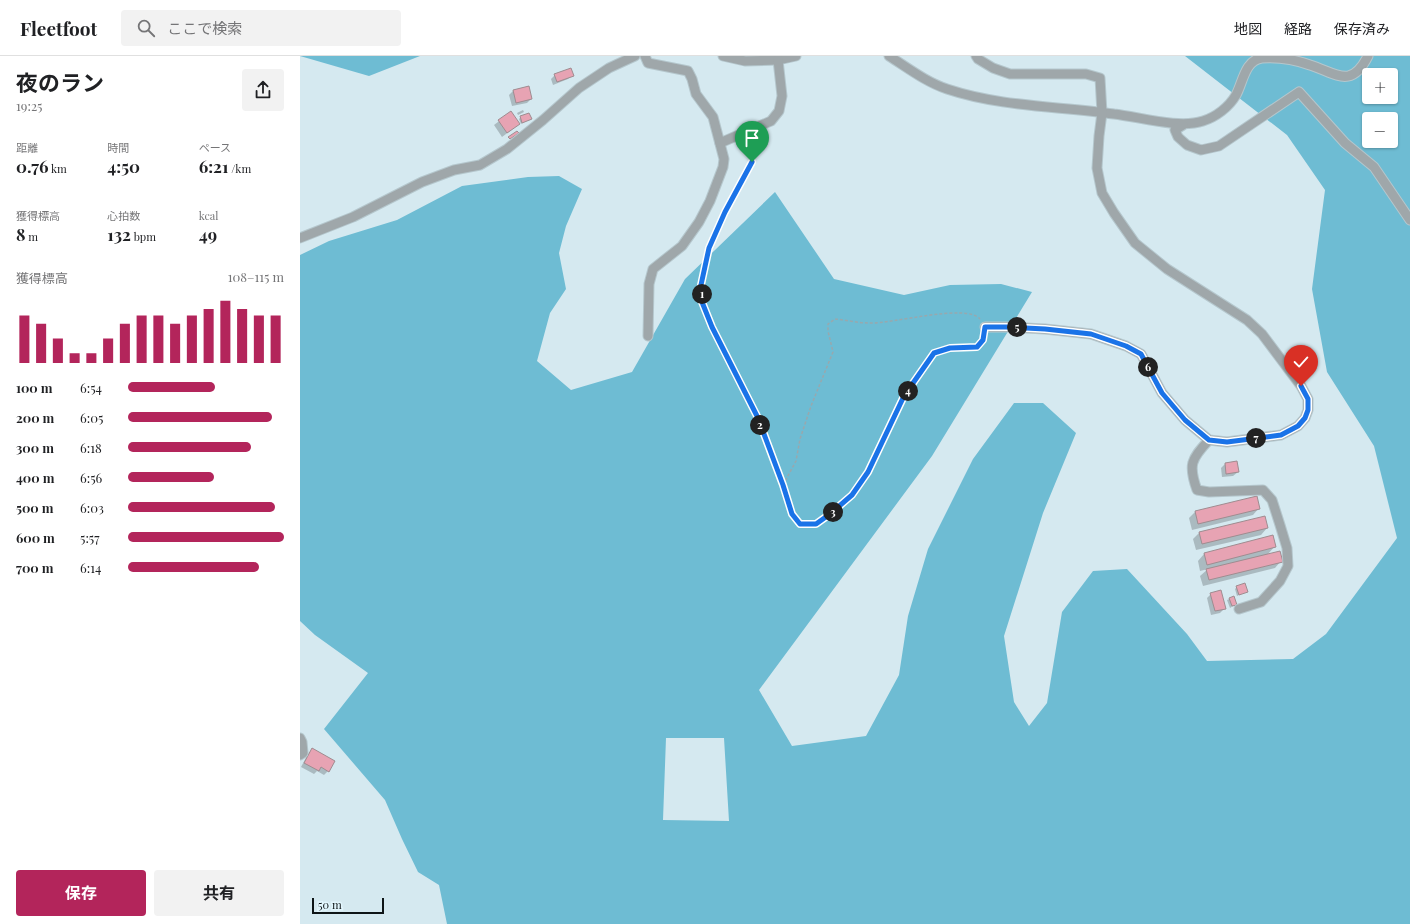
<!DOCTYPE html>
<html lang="ja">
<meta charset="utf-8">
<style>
body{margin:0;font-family:"Playfair Display","Noto Sans JP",serif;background:#f2f2f2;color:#202124;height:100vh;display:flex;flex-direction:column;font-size:15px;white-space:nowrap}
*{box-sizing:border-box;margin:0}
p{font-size:13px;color:#757577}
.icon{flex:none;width:22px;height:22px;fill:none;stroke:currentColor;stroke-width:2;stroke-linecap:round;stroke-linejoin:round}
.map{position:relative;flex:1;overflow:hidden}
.drawer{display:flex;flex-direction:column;background:#fff;width:300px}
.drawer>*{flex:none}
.tools{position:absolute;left:1062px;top:12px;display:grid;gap:8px}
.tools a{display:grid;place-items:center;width:36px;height:36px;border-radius:4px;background:#fff;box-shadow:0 1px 3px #0004;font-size:20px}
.scale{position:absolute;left:12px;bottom:10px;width:72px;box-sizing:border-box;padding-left:4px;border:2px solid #0e1517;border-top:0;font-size:11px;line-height:14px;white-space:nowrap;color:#0e1517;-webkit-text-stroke:3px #e2f6fd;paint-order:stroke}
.pin{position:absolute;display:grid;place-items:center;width:34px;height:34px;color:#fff;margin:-41px -17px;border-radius:50% 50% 50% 0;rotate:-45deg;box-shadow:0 0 4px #0007}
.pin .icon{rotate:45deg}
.km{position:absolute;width:20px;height:20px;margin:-10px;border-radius:50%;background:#222;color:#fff;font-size:11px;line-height:20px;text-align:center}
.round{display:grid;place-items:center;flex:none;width:42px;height:42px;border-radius:4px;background:#f2f2f2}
.overview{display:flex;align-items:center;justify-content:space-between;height:68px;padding:0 16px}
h1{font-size:22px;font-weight:700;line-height:30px}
.metrics{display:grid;grid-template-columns:repeat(3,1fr);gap:6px;height:68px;padding:4px 16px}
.metrics div{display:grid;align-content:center}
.metrics b{font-size:17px;font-weight:700}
.metrics small{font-size:11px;font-weight:400}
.metrics p{font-size:11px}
.chart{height:112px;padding:8px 16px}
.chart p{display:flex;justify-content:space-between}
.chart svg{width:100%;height:72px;margin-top:4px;stroke:#b3255b;stroke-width:6}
.action{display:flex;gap:8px;margin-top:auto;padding:8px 16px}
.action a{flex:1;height:46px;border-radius:4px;background:#b3255b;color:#fff;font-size:16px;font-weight:700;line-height:46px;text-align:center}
.action a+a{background:#f2f2f2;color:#202124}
ul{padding:0 16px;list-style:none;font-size:13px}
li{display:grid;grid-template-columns:64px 48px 1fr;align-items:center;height:30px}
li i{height:10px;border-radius:5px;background:#b3255b}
header{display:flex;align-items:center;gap:24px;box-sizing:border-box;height:56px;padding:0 20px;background:#fff;border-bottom:1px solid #e0e0e0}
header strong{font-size:19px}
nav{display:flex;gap:22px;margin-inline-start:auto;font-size:14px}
.search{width:280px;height:36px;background:#f2f2f2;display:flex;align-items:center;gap:10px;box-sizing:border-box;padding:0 14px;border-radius:4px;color:#757577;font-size:15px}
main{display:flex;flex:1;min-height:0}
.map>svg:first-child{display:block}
.forest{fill:#6ebcd3;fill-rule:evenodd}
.shadow{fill:#0003}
.building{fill:#e7a3b3;stroke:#9f8c90}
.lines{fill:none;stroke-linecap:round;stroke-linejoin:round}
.street-casing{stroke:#b5c7cd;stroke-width:11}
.path{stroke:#98a8ae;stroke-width:1.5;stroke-dasharray:3 2;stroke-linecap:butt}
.street{stroke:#9fa7aa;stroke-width:9}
.route-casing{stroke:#fff;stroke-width:8}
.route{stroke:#1a73e8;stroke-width:5}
</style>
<header>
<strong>Fleetfoot</strong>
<div class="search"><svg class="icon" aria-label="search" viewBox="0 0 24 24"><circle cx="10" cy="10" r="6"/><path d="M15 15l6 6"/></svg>ここで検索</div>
<nav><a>地図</a><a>経路</a><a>保存済み</a></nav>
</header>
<main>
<section class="drawer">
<div class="overview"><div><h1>夜のラン</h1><p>19:25</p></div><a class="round"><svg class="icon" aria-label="share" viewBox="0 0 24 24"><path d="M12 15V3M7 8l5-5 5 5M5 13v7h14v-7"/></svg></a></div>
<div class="metrics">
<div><p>距離</p><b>0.76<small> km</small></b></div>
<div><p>時間</p><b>4:50</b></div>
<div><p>ペース</p><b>6:21<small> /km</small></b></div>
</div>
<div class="metrics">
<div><p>獲得標高</p><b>8<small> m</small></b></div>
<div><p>心拍数</p><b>132<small> bpm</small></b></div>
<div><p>kcal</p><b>49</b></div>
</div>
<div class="chart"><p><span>獲得標高</span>108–115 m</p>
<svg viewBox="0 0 160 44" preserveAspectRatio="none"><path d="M5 44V15M15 44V20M25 44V29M35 44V38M45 44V38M55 44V29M65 44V20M75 44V15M85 44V15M95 44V20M105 44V15M115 44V11M125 44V6M135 44V11M145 44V15M155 44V15"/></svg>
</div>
<ul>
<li><b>100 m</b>6:54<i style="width:56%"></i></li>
<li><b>200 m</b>6:05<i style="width:92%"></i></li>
<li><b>300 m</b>6:18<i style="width:79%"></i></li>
<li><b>400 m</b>6:56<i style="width:55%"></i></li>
<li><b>500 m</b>6:03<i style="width:94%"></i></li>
<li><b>600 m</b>5:57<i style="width:100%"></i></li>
<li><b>700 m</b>6:14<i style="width:84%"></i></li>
</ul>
<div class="action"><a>保存</a><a>共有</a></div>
</section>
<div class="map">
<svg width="1110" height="868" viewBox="0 0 1110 868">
<rect width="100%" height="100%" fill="#d5e9f0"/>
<g class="forest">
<path d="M 0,0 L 120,0 L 69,20 Z"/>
<path d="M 885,0 L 1110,0 L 1110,868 L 147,868 L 139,829 L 118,816 L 102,783 L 85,744 L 24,673 L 68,617 L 15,579 L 0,565 L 0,199 L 29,185 L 97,164 L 162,130 L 228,121 L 259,120 L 282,133 L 266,170 L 259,197 L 266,233 L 250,257 L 237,305 L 271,334 L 332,316 L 385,223 L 475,136 L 534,223 L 604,239 L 650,229 L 701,228 L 732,236 L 632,400 L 459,634 L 492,690 L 566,680 L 599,619 L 608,560 L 628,493 L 673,403 L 714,347 L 743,347 L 776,377 L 743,457 L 704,580 L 714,646 L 729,670 L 747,647 L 762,556 L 793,515 L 827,513 L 887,578 L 907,605 L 993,603 L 1026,578 L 1097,482 L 1074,390 L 1027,316 L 1012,233 L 1025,134 L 987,79 ZM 1069,19 L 1091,19 L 1091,41 L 1069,41 ZM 1069,63 L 1091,63 L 1091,85 L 1069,85 ZM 366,682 L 424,682 L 429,765 L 363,764 Z"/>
</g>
<g class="shadow">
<path d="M 255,19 L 272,19 L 268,23 L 253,29 L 251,23 Z"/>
<path d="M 213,35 L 231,43 L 227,47 L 212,50 L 209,39 Z"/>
<path d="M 223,54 L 224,56 L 218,59 L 217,57 Z"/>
<path d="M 211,56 L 219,68 L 202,81 L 194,69 Z"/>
<path d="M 221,61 L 230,63 L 221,68 L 219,63 Z"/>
<path d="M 925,408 L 938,416 L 933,420 L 922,421 L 921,412 Z"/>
<path d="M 959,452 L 953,459 L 892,474 L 889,462 L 895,456 Z"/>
<path d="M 967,472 L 961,479 L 896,494 L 893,483 L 899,477 Z"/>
<path d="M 973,481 L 975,490 L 967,499 L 981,505 L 975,512 L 903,530 L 900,520 L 908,513 L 900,515 L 898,505 L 904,498 Z"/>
<path d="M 937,531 L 947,535 L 937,540 L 935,533 Z"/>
<path d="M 911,538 L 925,552 L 920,557 L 911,559 L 907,542 Z"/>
<path d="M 934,541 L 936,548 L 930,552 L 927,544 Z"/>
<path d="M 12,694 L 28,715 L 24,719 L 17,715 L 14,718 L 1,711 L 8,698 Z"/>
</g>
<g class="building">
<path d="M 271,12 L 274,20 L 257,26 L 254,18 Z"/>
<path d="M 229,30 L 232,43 L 216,47 L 213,34 Z"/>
<path d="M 211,55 L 220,68 L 207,77 L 198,64 Z"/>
<path d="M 229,57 L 232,63 L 222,67 L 220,60 Z"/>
<path d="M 217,75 L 219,77 L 210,83 L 208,81 Z"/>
<path d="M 937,405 L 939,416 L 926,418 L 925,407 Z"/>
<path d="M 957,440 L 960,453 L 898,468 L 895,455 Z"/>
<path d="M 965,460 L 968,472 L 902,488 L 899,476 Z"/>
<path d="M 973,479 L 976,491 L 907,509 L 904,497 Z"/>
<path d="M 980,495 L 983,506 L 909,524 L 906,513 Z"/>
<path d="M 945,527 L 948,536 L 939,539 L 936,530 Z"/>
<path d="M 921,534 L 926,553 L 915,555 L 910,537 Z"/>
<path d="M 934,540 L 937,549 L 932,550 L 929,542 Z"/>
<path d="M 12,692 L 35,705 L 29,716 L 21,711 L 19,715 L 4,707 Z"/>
</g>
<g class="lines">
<defs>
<g id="street">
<path d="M 345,0 L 348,7 L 388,15 L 392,23 L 396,38 L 413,61 L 424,103 L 423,111 L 410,145 L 399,166 L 382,190 L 353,213 L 349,228 L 348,280"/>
<path d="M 423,0 L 445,5 L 478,4 L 496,0"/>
<path d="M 589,0 C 608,12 626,26 647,33 C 701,51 758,50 814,58 C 840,61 879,73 903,65 C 916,61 929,51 936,39 C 943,26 945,4 962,2 C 978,1 996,4 1010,9 C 1036,17 1051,34 1068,0"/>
<path d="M 676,0 L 678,3 L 693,12 L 710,18 L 786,18 L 800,22 L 802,57 L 799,80 L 797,112 L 802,137 L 814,157 L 835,187 L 867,213 L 947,264 L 962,278 L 1001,330 L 1008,343 L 1008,354 L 1005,362 L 998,370 L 981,379 L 927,386 L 909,384 L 885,364 L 862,337 L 841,298 L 826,290 L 791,278 L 745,273 L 706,271 L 685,271"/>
<path d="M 883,69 L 875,74 L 878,81 L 887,89 L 901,94 L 919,90 L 999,36 L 1045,87 L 1074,111 L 1110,164"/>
<path d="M 420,87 L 471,65 L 479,55 L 482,40 L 478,4"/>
<path d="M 0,182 L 53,161 L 122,126 L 154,114 L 180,109 L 207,93 L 243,64 L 279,32 L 309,12 L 335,0"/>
<path d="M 909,384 C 891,403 888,409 897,434 L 909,436 L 963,434 L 972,444 L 980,469 L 987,492 L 988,510 L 980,525 L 961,546 L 939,553"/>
<path d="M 0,682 L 2,686 L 3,697 L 0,699"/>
</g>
</defs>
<use href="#street" class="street-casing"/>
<g class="path">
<path d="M 467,78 L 425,156 L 409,192 L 401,229 L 402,246 L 412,271 L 458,362 L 483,429 L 492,457 L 500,468 L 516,468 L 530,458 L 552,439 L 568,416 L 604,340 L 634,297 L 650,292 L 677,291 L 683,283 L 683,280"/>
<path d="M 483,429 L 496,405 L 500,383 L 511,350 L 533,296 L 528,275 L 528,268 L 535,263 C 546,264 558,267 569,267 C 592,268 667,247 680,263"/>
</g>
<use href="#street" class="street"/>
</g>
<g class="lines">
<defs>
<path id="route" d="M 452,106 L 425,156 L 409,192 L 401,229 L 402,246 L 412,271 L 458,362 L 483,429 L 492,458 L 500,468 L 516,468 L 530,458 L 552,439 L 568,416 L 604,340 L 634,297 L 650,292 L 677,291 L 683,284 L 685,271 L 706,271 L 745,273 L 791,278 L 826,290 L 841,298 L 862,337 L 885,364 L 909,384 L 927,386 L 981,379 L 998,370 L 1005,362 L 1008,354 L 1008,343 L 1001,330"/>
</defs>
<use href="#route" class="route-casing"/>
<use href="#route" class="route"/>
</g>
</svg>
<div class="tools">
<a>+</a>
<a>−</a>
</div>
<div class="scale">50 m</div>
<div class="pin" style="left:452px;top:106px;background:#1e9e55"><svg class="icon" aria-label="arrive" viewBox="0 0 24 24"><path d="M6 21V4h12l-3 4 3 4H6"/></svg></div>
<div class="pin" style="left:1001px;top:330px;background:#d93025"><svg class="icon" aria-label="check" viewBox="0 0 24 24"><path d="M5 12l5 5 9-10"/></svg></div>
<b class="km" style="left:402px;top:238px">1</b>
<b class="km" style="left:460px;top:369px">2</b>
<b class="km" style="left:533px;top:456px">3</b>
<b class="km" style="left:608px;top:335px">4</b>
<b class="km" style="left:717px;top:271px">5</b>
<b class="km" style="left:848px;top:311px">6</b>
<b class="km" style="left:956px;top:382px">7</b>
</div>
</main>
